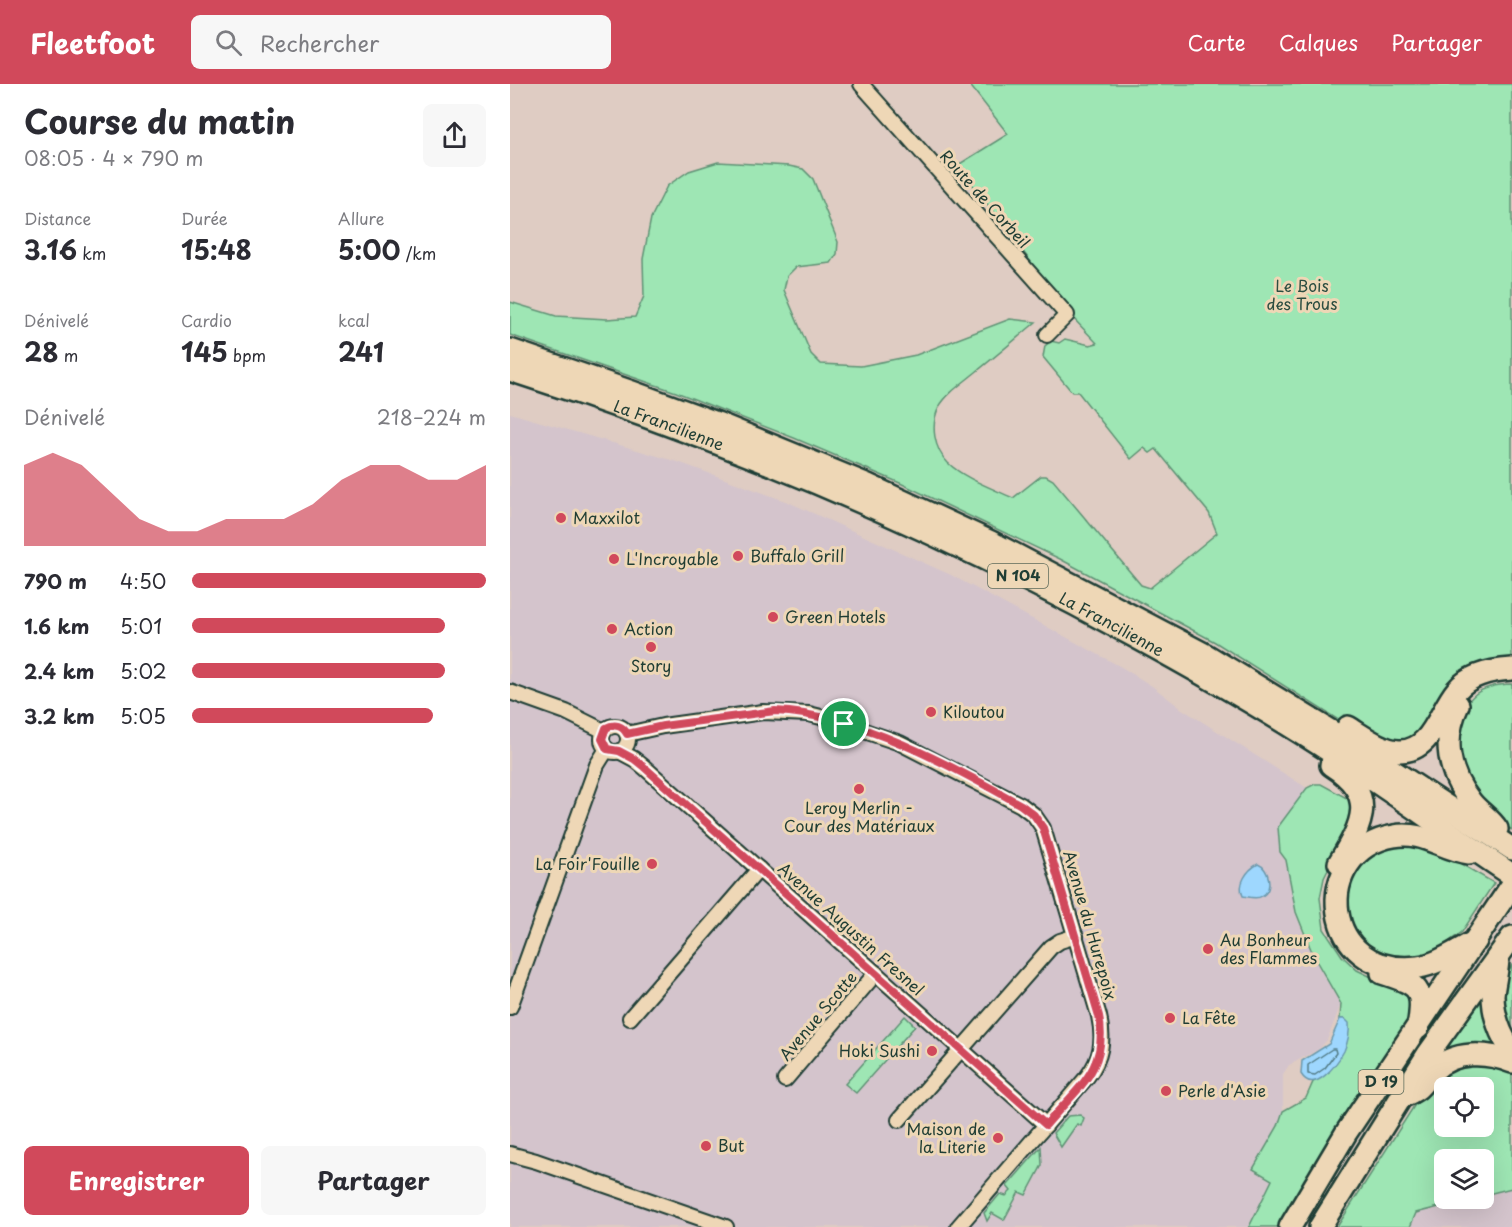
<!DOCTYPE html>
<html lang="fr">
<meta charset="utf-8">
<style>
body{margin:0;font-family:"Playpen Sans",sans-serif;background:#f7f7f7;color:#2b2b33;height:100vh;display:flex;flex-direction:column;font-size:22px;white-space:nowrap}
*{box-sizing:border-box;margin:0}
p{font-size:20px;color:#7c7c81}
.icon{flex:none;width:33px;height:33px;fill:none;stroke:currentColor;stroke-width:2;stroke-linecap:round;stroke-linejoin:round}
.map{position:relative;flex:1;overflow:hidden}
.sheet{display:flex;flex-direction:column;background:#fff;width:510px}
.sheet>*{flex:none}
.tools{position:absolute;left:924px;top:993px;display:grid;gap:12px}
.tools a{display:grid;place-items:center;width:60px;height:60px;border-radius:9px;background:#fff;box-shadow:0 6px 24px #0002;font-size:30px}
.pin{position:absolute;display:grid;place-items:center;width:51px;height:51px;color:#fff;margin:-26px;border:3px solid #fff;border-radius:50%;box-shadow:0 2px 6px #0007}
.round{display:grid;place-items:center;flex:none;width:63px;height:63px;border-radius:9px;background:#f7f7f7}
.summary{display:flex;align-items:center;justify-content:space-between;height:102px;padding:0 24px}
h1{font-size:33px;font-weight:700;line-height:45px}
.stats{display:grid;grid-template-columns:repeat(3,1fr);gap:9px;height:102px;padding:6px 24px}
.stats div{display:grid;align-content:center}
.stats b{font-size:26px;font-weight:700}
.stats small{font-size:16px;font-weight:400}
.stats p{font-size:16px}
.chart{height:168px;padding:12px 24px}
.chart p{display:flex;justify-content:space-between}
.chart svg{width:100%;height:108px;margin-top:6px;fill:#d1495b;opacity:.7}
.action{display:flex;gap:12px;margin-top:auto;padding:12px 24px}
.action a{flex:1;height:69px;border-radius:9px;background:#d1495b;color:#fff;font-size:24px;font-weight:700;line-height:69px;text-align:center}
.action a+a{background:#f7f7f7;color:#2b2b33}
ul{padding:0 24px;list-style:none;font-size:20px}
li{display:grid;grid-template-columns:96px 72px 1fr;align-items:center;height:45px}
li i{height:15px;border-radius:8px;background:#d1495b}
header{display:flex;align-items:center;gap:36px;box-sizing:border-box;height:84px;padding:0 30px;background:#d1495b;color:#fff}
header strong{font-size:28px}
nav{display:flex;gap:33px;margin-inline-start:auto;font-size:21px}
.search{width:420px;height:54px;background:#f7f7f7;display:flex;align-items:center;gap:15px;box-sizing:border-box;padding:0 21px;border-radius:9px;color:#7c7c81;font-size:22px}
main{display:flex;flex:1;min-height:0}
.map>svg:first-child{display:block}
.built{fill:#d4c4cc}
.green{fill:#9ee6b4;stroke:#5e9274;stroke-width:1.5;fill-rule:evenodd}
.water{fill:#9ed7fe;stroke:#6b99ad;stroke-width:1.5}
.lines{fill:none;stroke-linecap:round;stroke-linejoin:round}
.shore{stroke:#527b85;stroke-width:1.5}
.minor-casing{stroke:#1f3d34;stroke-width:18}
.primary-casing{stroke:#1f3d34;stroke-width:26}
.trunk-casing{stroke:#1f3d34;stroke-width:26}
.minor{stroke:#eed7b6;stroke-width:14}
.primary{stroke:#eed7b6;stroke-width:21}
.trunk{stroke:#eed7b6;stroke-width:21}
.route-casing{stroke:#fff;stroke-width:12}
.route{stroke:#d1495b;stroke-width:8}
.poi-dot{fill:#d1495b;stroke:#eed7b6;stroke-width:2}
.labels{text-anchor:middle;stroke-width:6;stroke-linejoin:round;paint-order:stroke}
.shield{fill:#eed7b6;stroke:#5d6b5b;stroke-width:1.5}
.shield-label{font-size:15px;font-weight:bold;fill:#1f3d34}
.street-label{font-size:16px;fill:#1f3d34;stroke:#eed7b6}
.park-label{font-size:16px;fill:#2c4e41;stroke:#eed7b6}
.poi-label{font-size:16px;fill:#1f3d34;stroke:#eed7b6;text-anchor:start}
</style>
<header>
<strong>Fleetfoot</strong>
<div class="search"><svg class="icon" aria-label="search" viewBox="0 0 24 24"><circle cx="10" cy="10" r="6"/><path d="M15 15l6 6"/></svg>Rechercher</div>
<nav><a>Carte</a><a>Calques</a><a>Partager</a></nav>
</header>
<main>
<section class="sheet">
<div class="summary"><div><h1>Course du matin</h1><p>08:05 · 4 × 790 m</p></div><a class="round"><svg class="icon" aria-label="share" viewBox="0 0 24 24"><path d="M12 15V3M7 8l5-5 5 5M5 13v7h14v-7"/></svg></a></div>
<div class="stats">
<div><p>Distance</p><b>3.16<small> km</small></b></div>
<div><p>Durée</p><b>15:48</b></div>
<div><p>Allure</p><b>5:00<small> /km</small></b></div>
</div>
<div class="stats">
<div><p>Dénivelé</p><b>28<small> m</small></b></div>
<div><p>Cardio</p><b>145<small> bpm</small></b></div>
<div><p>kcal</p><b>241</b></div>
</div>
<div class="chart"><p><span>Dénivelé</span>218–224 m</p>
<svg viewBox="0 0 160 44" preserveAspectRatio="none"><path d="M0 44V11L10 6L20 11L30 22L40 33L50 38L60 38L70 33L80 33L90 33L100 27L110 17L120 11L130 11L140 17L150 17L160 11V44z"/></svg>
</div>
<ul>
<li><b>790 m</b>4:50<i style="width:100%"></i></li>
<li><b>1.6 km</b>5:01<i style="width:86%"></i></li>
<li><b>2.4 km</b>5:02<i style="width:86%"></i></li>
<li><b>3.2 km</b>5:05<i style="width:82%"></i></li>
</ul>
<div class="action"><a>Enregistrer</a><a>Partager</a></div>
</section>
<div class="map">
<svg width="1002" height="1143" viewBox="0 0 1002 1143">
<rect width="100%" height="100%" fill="#dfccc3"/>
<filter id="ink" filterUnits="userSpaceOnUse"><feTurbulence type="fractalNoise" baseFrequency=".0167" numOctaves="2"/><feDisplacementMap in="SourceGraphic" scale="12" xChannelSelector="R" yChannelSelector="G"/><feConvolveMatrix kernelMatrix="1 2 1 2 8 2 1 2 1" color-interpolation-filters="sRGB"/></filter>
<g filter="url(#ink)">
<g class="built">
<path d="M 0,329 L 168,378 L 278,418 L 441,491 L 613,584 L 642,602 L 672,625 L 797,704 L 768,743 L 770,768 L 776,776 L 786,828 L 796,857 L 831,920 L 817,956 L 809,965 L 779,981 L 773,990 L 773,1027 L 768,1042 L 743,1085 L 762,1096 L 739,1143 L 0,1143 Z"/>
<path d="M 1002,1104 L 1002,1143 L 900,1143 L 905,1129 L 960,1115 L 974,1114 L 974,1111 Z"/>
</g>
<g class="green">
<path d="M 459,0 L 1002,0 L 1002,585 L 964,592 L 913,659 L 857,654 L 705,558 L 550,475 L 390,399 L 284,354 L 166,308 L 0,251 L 0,218 L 46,232 L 97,235 L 125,233 L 134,212 L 133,175 L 141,134 L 157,102 L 179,87 L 208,78 L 279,82 L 293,85 L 303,95 L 328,158 L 327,170 L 321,179 L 286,183 L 277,192 L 274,206 L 301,270 L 311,280 L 351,282 L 406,271 L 500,235 L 526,238 C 506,255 486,272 466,288 C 453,299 437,309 429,323 C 420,341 424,365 438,379 C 455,395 482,404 503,414 L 531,392 L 536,392 L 543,396 L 631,501 L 640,504 L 707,449 L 699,429 L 646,365 L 640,369 L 634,364 L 621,375 L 568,308 L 562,308 L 533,273 L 535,262 L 541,257 L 549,259 L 555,255 L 580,261 L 587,259 L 563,234 L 448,81 L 498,50 Z"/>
<path d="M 1002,600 L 1002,746 C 978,731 951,696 945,668 C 944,661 947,652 948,645 C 954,612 969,601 1002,600 Z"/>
<path d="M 805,700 L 811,700 L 844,718 L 844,734 L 814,794 L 810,814 L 814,845 L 832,872 L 847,886 L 899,911 L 902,922 L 900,933 L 893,944 L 851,1007 L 768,1143 L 739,1143 L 762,1096 L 743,1085 L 768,1042 L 773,1027 L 796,1014 L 803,998 L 819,988 L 835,935 L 830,935 L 831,920 L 804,873 L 786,828 L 776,776 L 770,768 L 768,743 L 797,704 Z"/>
<path d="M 898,760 L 925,765 L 984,799 L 952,848 L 934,861 L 906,875 L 888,876 L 847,856 L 833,818 L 843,784 L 868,765 Z"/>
<path d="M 1002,880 L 1002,947 C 991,922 990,904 1002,880 Z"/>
<path d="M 975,909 L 986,948 L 987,964 L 934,968 L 934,962 Z"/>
<path d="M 395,932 L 405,942 L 346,1009 L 335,1000 Z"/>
<path d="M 973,979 L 1002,986 L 1002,1104 L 974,1111 L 974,1076 L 934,1076 L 934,1114 L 960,1115 L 906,1129 L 900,1143 L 827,1143 L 904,1022 C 917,1007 933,987 953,981 C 959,979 966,980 973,979 ZM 934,1004 L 974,1004 L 974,1042 L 934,1042 Z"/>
<path d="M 570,1031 L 574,1034 L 571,1042 L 567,1040 L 551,1063 L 543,1049 L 558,1032 Z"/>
<path d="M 531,1063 L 532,1081 L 516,1111 L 509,1108 L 494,1136 L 482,1129 L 477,1137 L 474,1129 L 490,1110 L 496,1112 L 501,1107 L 497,1102 Z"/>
</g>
<g class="water">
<path d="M 748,780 C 759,784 764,805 752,812 C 747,816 739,813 733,812 C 727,800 737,786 748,780 Z"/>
<path d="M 830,935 L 835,935 L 839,939 C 840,949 838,958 834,967 C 827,980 804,1012 791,990 L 792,977 L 819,960 Z"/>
</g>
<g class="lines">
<path class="shore" d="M 822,965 L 825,965 L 826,969 L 815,984 L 805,991 L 798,990 L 798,981 Z"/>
<defs>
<g id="minor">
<path d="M 351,0 L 557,231 L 537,251"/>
<path d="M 0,608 L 56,628 L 94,647"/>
<circle cx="105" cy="655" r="13"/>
<path d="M 117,650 L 153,642 L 253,628 L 299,630 L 319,635 L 390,659 L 511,721 L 524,731 L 533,744 L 589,932 C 594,955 592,974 577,993 L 448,1143"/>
<path d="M 109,667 L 124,675 L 134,683 L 536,1041"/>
<path d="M 0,923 L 87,681 L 97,665"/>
<path d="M 120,934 L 249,785"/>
<path d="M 275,996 L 366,889"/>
<path d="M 389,1036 L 541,863 L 550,857 L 566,852"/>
<path d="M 0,1070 L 26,1077 L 216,1143"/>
</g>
<g id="primary">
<path d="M 780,1143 L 836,1049 L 1002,801"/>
<path d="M 810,1143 L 918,970 L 1002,853"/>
</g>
<g id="trunk">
<path d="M 0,266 L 122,308 L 207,339 L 358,401 L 481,458 L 696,571 L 845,662 L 1002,765"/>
<path id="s1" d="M 0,286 C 215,355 426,443 624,552 C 692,589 760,628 824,670 C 884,709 942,751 1002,791"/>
<path d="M 948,621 C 932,655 938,689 961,718 C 969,728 981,735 987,745"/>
<path d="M 838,643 C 853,652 871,666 889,667 C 922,668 929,627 947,606 C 960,590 983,586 1002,585"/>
<path d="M 821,681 C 868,711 853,739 829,779"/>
<path d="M 959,769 C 933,766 912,746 884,752 C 799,767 811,895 908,883 C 929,880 947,866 966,857"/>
<path d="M 988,873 C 988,886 984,899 983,911 C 983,930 990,952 1002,966"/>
<path d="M 872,889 C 909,901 915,903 908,944"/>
<path d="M 891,1013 C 896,1011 903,1008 908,1004 C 913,1000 917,992 923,987 C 944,966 977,968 1002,978"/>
</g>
</defs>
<use href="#minor" class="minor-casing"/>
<use href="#primary" class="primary-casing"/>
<use href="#trunk" class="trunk-casing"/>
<use href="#minor" class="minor"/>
<use href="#primary" class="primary"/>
<use href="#trunk" class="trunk"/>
</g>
</g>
<g class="lines" filter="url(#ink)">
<defs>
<path id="route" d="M 265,627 C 349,631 439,680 511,721 L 524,731 L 533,744 L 589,932 C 599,985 567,1004 536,1041 L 134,683 L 124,675 L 109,667 L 97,665 L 92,655 L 96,644 C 105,639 113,642 117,650 L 153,642 Z"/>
</defs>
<use href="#route" class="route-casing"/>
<use href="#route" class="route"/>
</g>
<g class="poi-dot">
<circle cx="51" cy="434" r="6"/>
<circle cx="228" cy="472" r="6"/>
<circle cx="104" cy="475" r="6"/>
<circle cx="263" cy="533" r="6"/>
<circle cx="102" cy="545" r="6"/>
<circle cx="141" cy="563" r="6"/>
<circle cx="421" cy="628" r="6"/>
<circle cx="349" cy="705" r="6"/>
<circle cx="142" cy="780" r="6"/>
<circle cx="698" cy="865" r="6"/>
<circle cx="660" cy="934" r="6"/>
<circle cx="422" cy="967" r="6"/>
<circle cx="656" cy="1007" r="6"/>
<circle cx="488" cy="1054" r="6"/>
<circle cx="196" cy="1062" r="6"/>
</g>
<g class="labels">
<g class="shield">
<rect x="478" y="480" width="60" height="24" rx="4.5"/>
<rect x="848.5" y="986" width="45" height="24" rx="4.5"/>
</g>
<g class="shield-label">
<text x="508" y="497">N 104</text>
<text x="871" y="1003">D 19</text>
</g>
<g class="street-label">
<text transform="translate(475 115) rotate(48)" y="6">Route de Corbeil</text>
<text dy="6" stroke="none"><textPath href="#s1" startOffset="168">La Francilienne</textPath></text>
<text dy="6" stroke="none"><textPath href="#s1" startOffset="654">La Francilienne</textPath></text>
<text transform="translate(580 841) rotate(74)" y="6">Avenue du Hurepoix</text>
<text transform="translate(341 845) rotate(42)" y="6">Avenue Augustin Fresnel</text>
<text transform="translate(308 932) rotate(-50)" y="6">Avenue Scotte</text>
</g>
<g class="park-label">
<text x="792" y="208">Le Bois<tspan x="792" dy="18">des Trous</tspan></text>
</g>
<g class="poi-label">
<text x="63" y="440">Maxxilot</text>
<text x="240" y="478">Buffalo Grill</text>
<text x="116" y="481">L'Incroyable</text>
<text x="275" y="539">Green Hotels</text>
<text x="114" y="551">Action</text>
<text x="141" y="588" text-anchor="middle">Story</text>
<text x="433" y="634">Kiloutou</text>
<text x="349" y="730" text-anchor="middle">Leroy Merlin -<tspan x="349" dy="18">Cour des Matériaux</tspan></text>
<text x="130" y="786" text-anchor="end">La Foir'Fouille</text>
<text x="710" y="862">Au Bonheur<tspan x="710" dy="18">des Flammes</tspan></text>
<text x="672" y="940">La Fête</text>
<text x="410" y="973" text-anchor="end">Hoki Sushi</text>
<text x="668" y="1013">Perle d'Asie</text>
<text x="476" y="1051" text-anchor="end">Maison de<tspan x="476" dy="18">la Literie</tspan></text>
<text x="208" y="1068">But</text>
</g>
</g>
</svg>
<div class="tools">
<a><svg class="icon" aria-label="locate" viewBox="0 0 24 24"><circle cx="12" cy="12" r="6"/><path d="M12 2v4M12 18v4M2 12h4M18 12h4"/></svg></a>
<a><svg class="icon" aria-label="layers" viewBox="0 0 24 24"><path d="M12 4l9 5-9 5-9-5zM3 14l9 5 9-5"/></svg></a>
</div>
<div class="pin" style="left:334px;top:640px;background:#1e9e55"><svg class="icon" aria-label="arrive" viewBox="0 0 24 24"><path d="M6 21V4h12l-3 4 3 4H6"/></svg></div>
</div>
</main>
